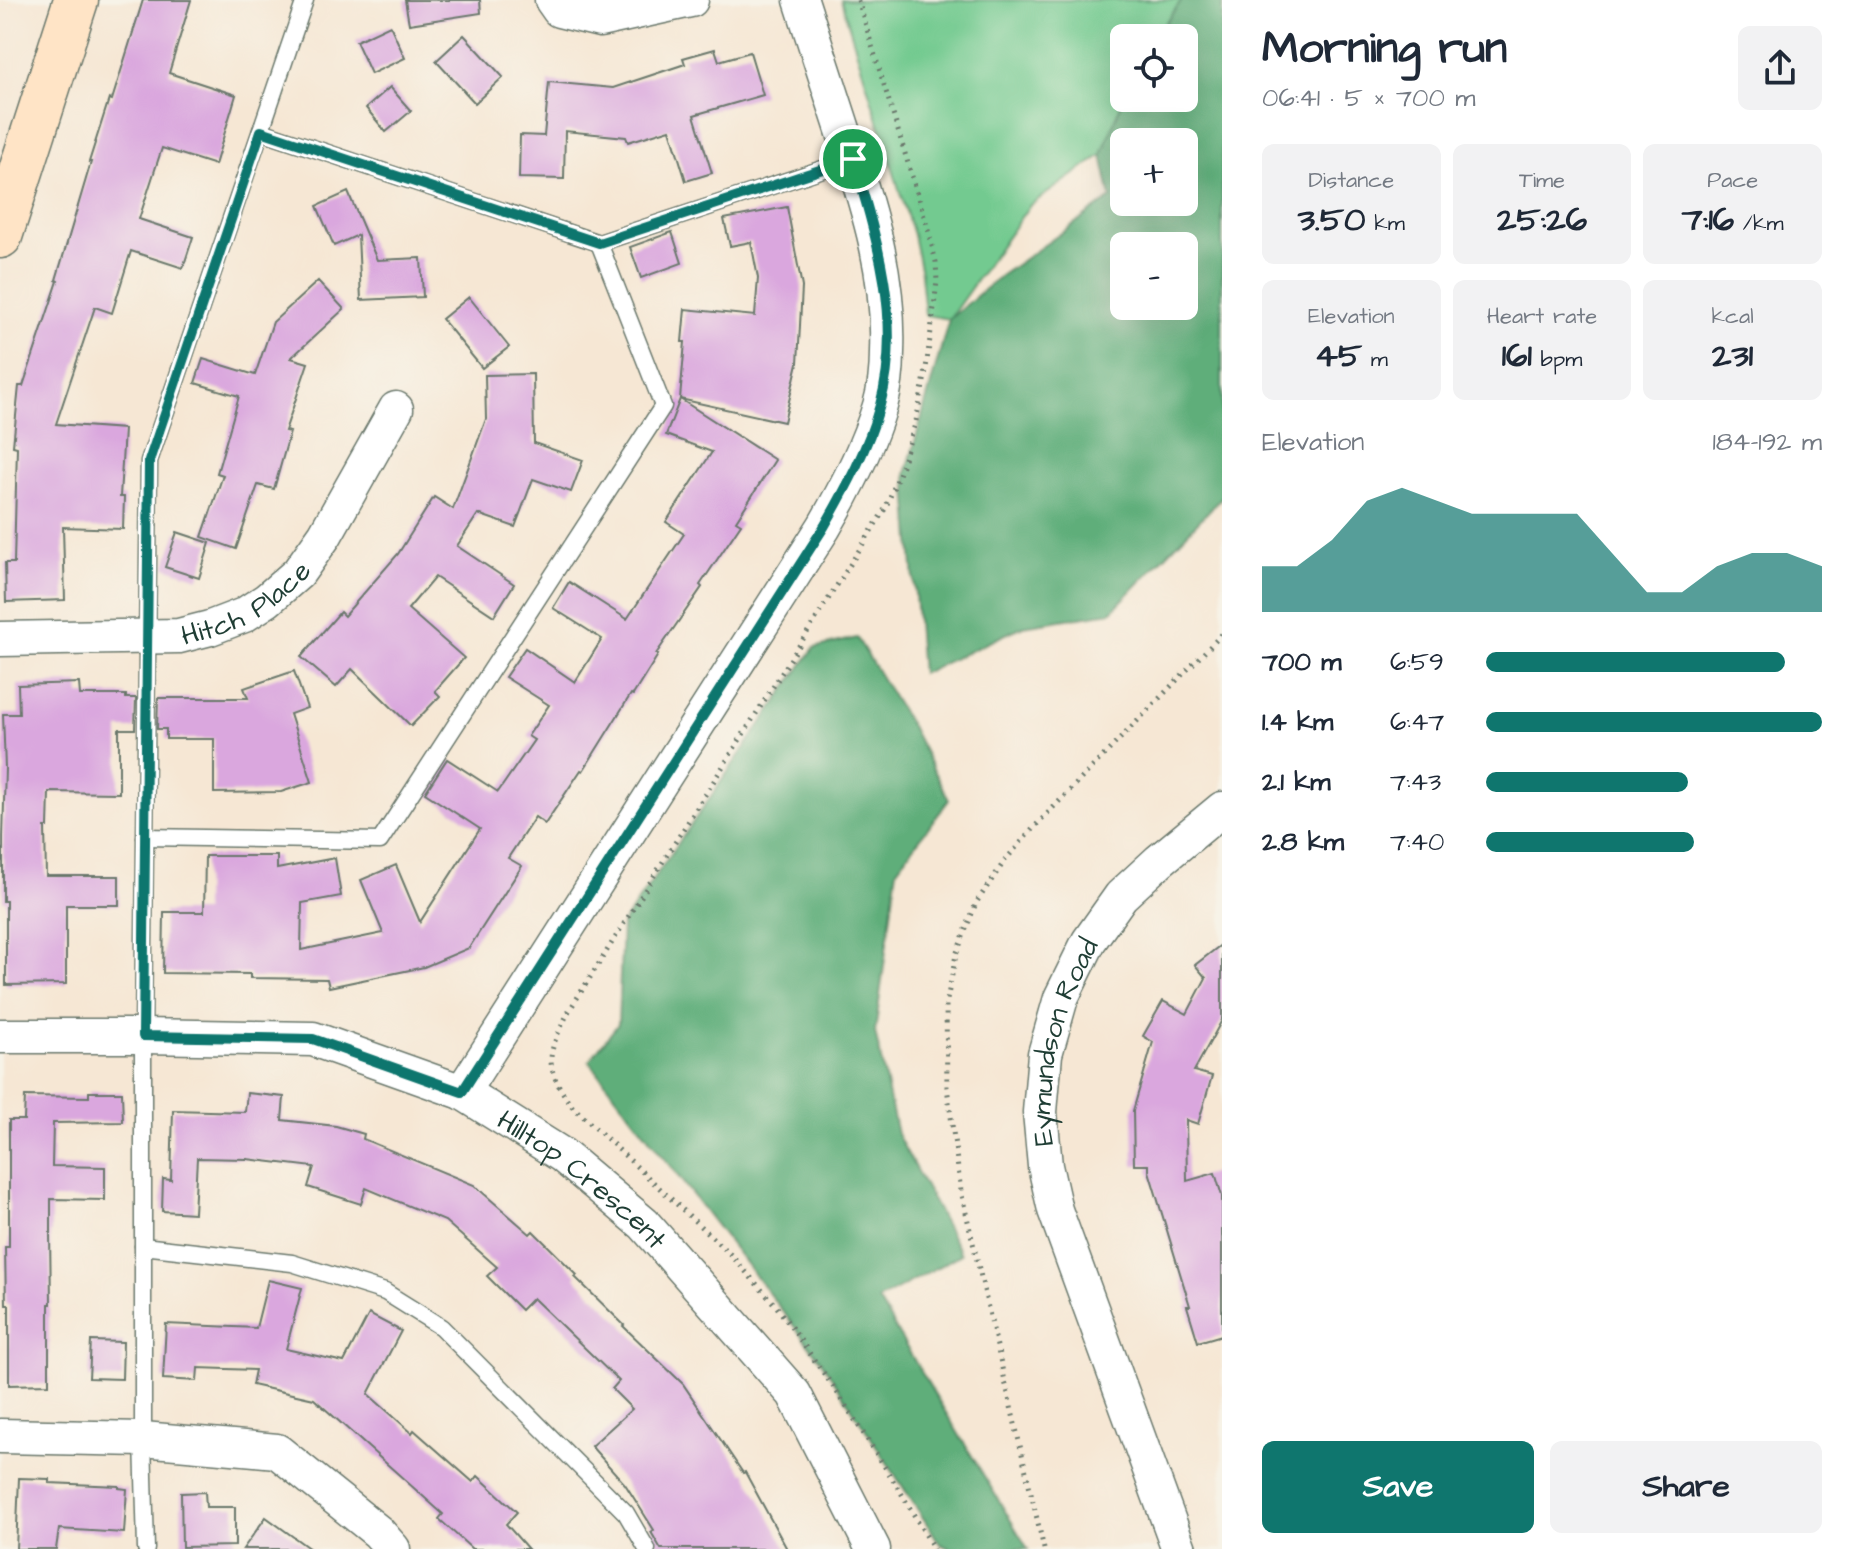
<!DOCTYPE html>
<meta charset="utf-8">
<style>
body{margin:0;font-family:"Architects Daughter",sans-serif;background:#f2f2f3;color:#1f2937;height:100vh;display:flex;flex-direction:column;font-size:30px;white-space:nowrap}
*{box-sizing:border-box;margin:0}
p{font-size:26px;color:#747a83}
.icon{flex:none;width:44px;height:44px;fill:none;stroke:currentColor;stroke-width:2;stroke-linecap:round;stroke-linejoin:round}
.map{position:relative;flex:1;overflow:hidden}
.drawer{display:flex;flex-direction:column;background:#fff;width:640px}
.drawer>*{flex:none}
.buttons{position:absolute;left:1110px;top:24px;display:grid;gap:16px}
.buttons a{display:grid;place-items:center;width:88px;height:88px;border-radius:12px;background:#fff;box-shadow:0 8px 32px #0002;font-size:40px}
.pin{position:absolute;display:grid;place-items:center;width:68px;height:68px;color:#fff;margin:-34px;border:4px solid #fff;border-radius:50%;box-shadow:0 2px 8px #0007}
.round{display:grid;place-items:center;flex:none;width:84px;height:84px;border-radius:12px;background:#f2f2f3}
.overview{display:flex;align-items:center;justify-content:space-between;height:136px;padding:0 40px}
h1{font-size:44px;font-weight:700;line-height:60px}
.figures{display:grid;grid-template-columns:repeat(3,1fr);gap:12px;height:136px;padding:8px 40px}
.figures div{display:grid;align-content:center;border-radius:12px;background:#f2f2f3;text-align:center}
.figures b{font-size:34px;font-weight:700}
.figures small{font-size:22px;font-weight:400}
.figures p{font-size:22px}
.chart{height:224px;padding:16px 40px}
.chart p{display:flex;justify-content:space-between}
.chart svg{width:100%;height:144px;margin-top:8px;fill:#0f766e;opacity:.7}
.action{display:flex;gap:16px;margin-top:auto;padding:16px 40px}
.action a{flex:1;height:92px;border-radius:12px;background:#0f766e;color:#fff;font-size:32px;font-weight:700;line-height:92px;text-align:center}
.action a+a{background:#f2f2f3;color:#1f2937}
ul{padding:0 40px;list-style:none;font-size:26px}
li{display:grid;grid-template-columns:128px 96px 1fr;align-items:center;height:60px}
li i{height:20px;border-radius:10px;background:#0f766e}
main{display:flex;flex:1;min-height:0}
.map>svg:first-child{display:block}
.green{fill:#73ca90;stroke:#498462;stroke-width:2}
.forest{fill:#5eae7a;stroke:#3e7657;stroke-width:2;fill-rule:evenodd}
.building{fill:#daa7de}
.lines{fill:none;stroke-linecap:round;stroke-linejoin:round}
.lane-casing{stroke:#6a786c;stroke-width:19}
.street-casing{stroke:#6a786c;stroke-width:37}
.secondary-casing{stroke:#6a786c;stroke-width:47}
.path{stroke:#6a786c;stroke-width:5;stroke-dasharray:2 6;stroke-linecap:butt}
.lane{stroke:#fff;stroke-width:16}
.street{stroke:#fff;stroke-width:34}
.secondary{stroke:#ffe4c6;stroke-width:44}
.route-casing{stroke:#fff;stroke-width:16}
.route{stroke:#0f766e;stroke-width:10}
.labels{text-anchor:middle;stroke-width:7;stroke-linejoin:round;paint-order:stroke}
.street-label{font-size:28px;fill:#1f3d34;stroke:#f7f3e8}
</style>
<main>
<div class="map">
<svg width="1222" height="1549" viewBox="0 0 1222 1549">
<rect width="100%" height="100%" fill="#f7f3e8"/>
<filter id="ink" filterUnits="userSpaceOnUse"><feTurbulence type="fractalNoise" baseFrequency=".0125" numOctaves="2"/><feDisplacementMap in="SourceGraphic" scale="16" xChannelSelector="R" yChannelSelector="G"/><feConvolveMatrix kernelMatrix="1 2 1 2 8 2 1 2 1" color-interpolation-filters="sRGB"/></filter>
<filter id="wash" filterUnits="userSpaceOnUse"><feTurbulence type="fractalNoise" baseFrequency=".006" numOctaves="4" result="noise"/><feDisplacementMap in="SourceGraphic" scale="32" xChannelSelector="R" yChannelSelector="G"/><feGaussianBlur stdDeviation="1.8" result="paint"/><feColorMatrix in="noise" values="0 0 0 0 0 0 0 0 0 0 0 0 0 0 0 0 0 1.4 0 .05"/><feComposite in="paint" operator="in"/></filter>
<g filter="url(#wash)">
<rect width="100%" height="100%" fill="#f6e7d4"/>
<path class="green" d="M 841,0 L 1182,0 L 1154,38 L 1124,38 L 1124,96 L 1102,155 L 1029,206 L 949,319 L 925,315 L 921,273 L 913,235 Z"/>
<g class="forest">
<path d="M 1182,0 L 1222,0 L 1222,497 L 1111,612 L 1023,626 L 921,674 L 906,474 L 949,319 L 1000,276 L 1111,198 L 1102,155 L 1124,96 L 1124,98 L 1184,98 L 1184,38 L 1154,38 ZM 1124,142 L 1184,142 L 1184,202 L 1124,202 ZM 1124,246 L 1184,246 L 1184,306 L 1124,306 Z"/>
<path d="M 857,638 L 913,730 L 949,800 L 897,869 L 875,1032 L 897,1134 L 961,1254 L 878,1300 L 1028,1549 L 951,1549 L 940,1544 L 821,1361 L 589,1061 L 618,1024 L 622,924 L 814,648 Z"/>
</g>
<g id="blocks">
<g class="building">
<path d="M 143,0 L 191,0 L 169,73 L 236,95 L 215,165 L 162,148 L 139,219 L 193,237 L 183,268 L 131,251 L 112,313 L 95,307 L 56,424 L 124,429 L 120,497 L 124,497 L 123,529 L 63,527 L 65,600 L 6,602 L 5,563 L 14,563 L 17,447 L 13,446 L 19,386 L 23,386 L 58,281 L 56,280 L 91,162 L 89,162 L 109,99 L 112,100 Z"/>
<path d="M 405,0 L 480,0 L 481,13 L 409,24 Z"/>
<path d="M 390,25 L 405,58 L 371,74 L 356,41 Z"/>
<path d="M 464,35 L 503,77 L 475,103 L 436,61 Z"/>
<path d="M 715,49 L 719,61 L 750,52 L 763,95 L 694,115 L 712,173 L 686,181 L 670,129 L 628,142 L 626,137 L 565,131 L 564,179 L 519,178 L 520,135 L 544,136 L 549,82 L 613,88 L 685,64 L 683,58 Z"/>
<path d="M 390,87 L 411,111 L 386,132 L 366,108 Z"/>
<path d="M 348,192 L 377,260 L 421,258 L 423,297 L 361,300 L 358,235 L 334,246 L 317,206 Z"/>
<path d="M 787,207 L 802,287 L 798,363 L 784,422 L 680,399 L 685,342 L 682,342 L 685,309 L 755,316 L 758,278 L 751,242 L 730,246 L 724,219 Z"/>
<path d="M 672,232 L 682,263 L 641,278 L 630,247 Z"/>
<path d="M 318,281 L 344,309 L 291,358 L 308,363 L 285,431 L 290,432 L 274,489 L 258,485 L 236,549 L 202,537 L 223,475 L 217,473 L 239,396 L 195,383 L 203,359 L 255,375 L 273,322 Z"/>
<path d="M 469,297 L 509,347 L 482,368 L 442,319 Z"/>
<path d="M 533,374 L 534,443 L 583,460 L 571,492 L 533,479 L 515,527 L 478,514 L 457,546 L 514,584 L 494,616 L 435,577 L 408,609 L 464,658 L 435,691 L 440,696 L 411,726 L 352,669 L 336,687 L 301,657 L 340,612 L 344,616 L 398,554 L 434,497 L 453,509 L 486,419 L 485,375 Z"/>
<path d="M 680,399 L 775,460 L 736,521 L 741,524 L 700,585 L 702,587 L 656,654 L 658,655 L 633,695 L 631,694 L 583,771 L 581,770 L 545,824 L 535,817 L 508,858 L 522,866 L 469,948 L 424,967 L 329,987 L 327,979 L 250,978 L 250,974 L 163,973 L 164,912 L 204,912 L 205,856 L 277,856 L 277,869 L 335,858 L 341,896 L 302,903 L 301,950 L 383,933 L 361,880 L 396,865 L 420,922 L 480,829 L 425,793 L 447,759 L 498,792 L 534,740 L 528,736 L 549,705 L 505,677 L 525,648 L 575,682 L 602,639 L 553,608 L 569,582 L 627,619 L 684,534 L 666,522 L 712,452 L 666,435 Z"/>
<path d="M 177,532 L 210,543 L 199,578 L 165,567 Z"/>
<path d="M 294,671 L 307,708 L 290,714 L 312,782 L 281,792 L 214,793 L 214,739 L 166,739 L 166,729 L 157,729 L 158,698 L 248,698 L 244,688 Z"/>
<path d="M 79,683 L 80,695 L 126,695 L 126,698 L 136,698 L 135,729 L 119,729 L 119,793 L 49,792 L 48,827 L 45,827 L 46,876 L 119,876 L 119,905 L 66,905 L 66,984 L 6,985 L 6,901 L 3,901 L 3,837 L 5,768 L 3,714 L 19,714 L 18,685 Z"/>
<path d="M 1222,944 L 1222,1020 L 1194,1071 L 1212,1076 L 1198,1124 L 1186,1120 L 1187,1181 L 1215,1173 L 1222,1196 L 1222,1335 L 1198,1342 L 1187,1306 L 1190,1306 L 1149,1171 L 1149,1165 L 1134,1165 L 1133,1111 L 1153,1042 L 1143,1036 L 1163,1001 L 1187,1014 L 1206,978 L 1195,965 Z"/>
<path d="M 89,1092 L 122,1092 L 123,1122 L 53,1123 L 52,1166 L 105,1167 L 105,1200 L 51,1199 L 51,1233 L 50,1233 L 51,1304 L 49,1304 L 49,1384 L 9,1385 L 9,1305 L 6,1305 L 5,1247 L 9,1247 L 9,1120 L 24,1120 L 25,1096 L 89,1097 Z"/>
<path d="M 247,1093 L 284,1097 L 282,1120 L 336,1126 L 364,1134 L 363,1139 L 474,1185 L 530,1234 L 533,1231 L 577,1275 L 575,1277 L 624,1325 L 623,1326 L 683,1384 L 743,1473 L 745,1472 L 787,1549 L 661,1549 L 651,1532 L 654,1530 L 625,1484 L 591,1446 L 632,1409 L 612,1389 L 619,1381 L 533,1298 L 521,1310 L 487,1276 L 497,1267 L 445,1221 L 366,1188 L 361,1204 L 308,1187 L 314,1167 L 247,1159 L 197,1158 L 194,1213 L 162,1211 L 163,1179 L 171,1180 L 173,1110 L 245,1112 Z"/>
<path d="M 268,1280 L 302,1288 L 286,1349 L 344,1362 L 369,1314 L 401,1331 L 368,1394 L 412,1433 L 414,1430 L 473,1482 L 478,1476 L 517,1512 L 506,1524 L 528,1549 L 472,1549 L 439,1519 L 443,1514 L 314,1399 L 252,1385 L 255,1370 L 198,1368 L 197,1381 L 163,1379 L 166,1324 L 256,1328 Z"/>
<path d="M 91,1341 L 123,1342 L 122,1379 L 89,1378 Z"/>
<path d="M 19,1478 L 49,1479 L 49,1483 L 119,1486 L 119,1488 L 127,1489 L 124,1533 L 59,1529 L 56,1549 L 16,1549 Z"/>
<path d="M 205,1492 L 206,1507 L 235,1507 L 235,1546 L 182,1547 L 181,1493 Z"/>
<path d="M 266,1517 L 310,1549 L 243,1549 Z"/>
</g>
</g>
</g>
<g filter="url(#ink)">
<use href="#blocks" fill-opacity="0" stroke="#6a786c" stroke-width="2"/>
<g class="lines">
<defs>
<g id="lane">
<path d="M 261,131 L 599,243 L 853,159"/>
<path d="M 145,837 L 380,841 L 663,406 L 599,243"/>
<path d="M 143,1246 L 292,1263 L 385,1292 L 441,1327 L 626,1513 L 647,1549"/>
<path d="M 146,1549 L 143,1439 L 143,1036 L 149,461 L 305,0"/>
</g>
<g id="street">
<path d="M 552,0 L 559,10 L 600,20 L 691,0"/>
<path id="s1" d="M 0,639 L 179,636 L 210,628 L 244,615 L 267,600 L 298,573 L 325,535 L 396,409"/>
<path id="s2" d="M 0,1036 L 143,1036 L 313,1039 L 462,1092 L 562,1155 L 644,1224 L 794,1394 L 873,1549"/>
<path d="M 462,1092 L 824,527 C 846,489 867,449 880,406 C 885,389 887,370 887,352 C 890,276 869,210 846,139 C 831,93 816,46 801,0"/>
<path d="M 0,1436 L 143,1439 L 277,1451 L 378,1532 L 393,1549"/>
<path id="s3" d="M 1179,1549 L 1055,1210 L 1045,1166 L 1040,1112 L 1045,1054 L 1061,998 L 1089,941 L 1121,896 L 1159,861 L 1222,809"/>
</g>
<path id="secondary" d="M 0,236 L 76,0"/>
</defs>
<use href="#lane" class="lane-casing"/>
<use href="#street" class="street-casing"/>
<use href="#secondary" class="secondary-casing"/>
<g class="path">
<path d="M 858,0 L 926,222 L 936,262 L 937,281 L 933,316 L 925,376 L 916,421 L 899,475 L 885,509 L 569,1011 C 547,1055 542,1064 572,1106 L 731,1255 L 777,1307 L 839,1395 L 900,1491 L 934,1549"/>
<path d="M 1044,1549 L 961,1191 L 947,1087 L 946,1005 L 956,955 L 976,903 L 1006,859 L 1039,822 L 1222,634"/>
</g>
<use href="#lane" class="lane"/>
<use href="#street" class="street"/>
<use href="#secondary" class="secondary"/>
</g>
</g>
<g class="lines" filter="url(#ink)">
<defs>
<path id="route" d="M 261,131 L 599,243 L 853,159 C 877,238 903,323 880,405 C 868,448 846,489 824,527 L 462,1092 L 313,1039 L 143,1036 L 149,461 Z"/>
</defs>
<use href="#route" class="route-casing"/>
<use href="#route" class="route"/>
</g>
<g class="labels">
<g class="street-label">
<text dy="10" stroke="none"><textPath href="#s1" startOffset="254">Hitch Place</textPath></text>
<text dy="10" stroke="none"><textPath href="#s3" startOffset="534">Eymundson Road</textPath></text>
<text dy="10" stroke="none"><textPath href="#s2" startOffset="620">Hilltop Crescent</textPath></text>
</g>
</g>
</svg>
<div class="buttons">
<a><svg class="icon" aria-label="locate" viewBox="0 0 24 24"><circle cx="12" cy="12" r="6"/><path d="M12 2v4M12 18v4M2 12h4M18 12h4"/></svg></a>
<a>+</a>
<a>−</a>
</div>
<div class="pin" style="left:853px;top:159px;background:#1e9e55"><svg class="icon" aria-label="arrive" viewBox="0 0 24 24"><path d="M6 21V4h12l-3 4 3 4H6"/></svg></div>
</div>
<section class="drawer">
<div class="overview"><div><h1>Morning run</h1><p>06:41 · 5 × 700 m</p></div><a class="round"><svg class="icon" aria-label="share" viewBox="0 0 24 24"><path d="M12 15V3M7 8l5-5 5 5M5 13v7h14v-7"/></svg></a></div>
<div class="figures">
<div><p>Distance</p><b>3.50<small> km</small></b></div>
<div><p>Time</p><b>25:26</b></div>
<div><p>Pace</p><b>7:16<small> /km</small></b></div>
</div>
<div class="figures">
<div><p>Elevation</p><b>45<small> m</small></b></div>
<div><p>Heart rate</p><b>161<small> bpm</small></b></div>
<div><p>kcal</p><b>231</b></div>
</div>
<div class="chart"><p><span>Elevation</span>184–192 m</p>
<svg viewBox="0 0 160 44" preserveAspectRatio="none"><path d="M0 44V30L10 30L20 22L30 10L40 6L50 10L60 14L70 14L80 14L90 14L100 26L110 38L120 38L130 30L140 26L150 26L160 30V44z"/></svg>
</div>
<ul>
<li><b>700 m</b>6:59<i style="width:89%"></i></li>
<li><b>1.4 km</b>6:47<i style="width:100%"></i></li>
<li><b>2.1 km</b>7:43<i style="width:60%"></i></li>
<li><b>2.8 km</b>7:40<i style="width:62%"></i></li>
</ul>
<div class="action"><a>Save</a><a>Share</a></div>
</section>
</main>
